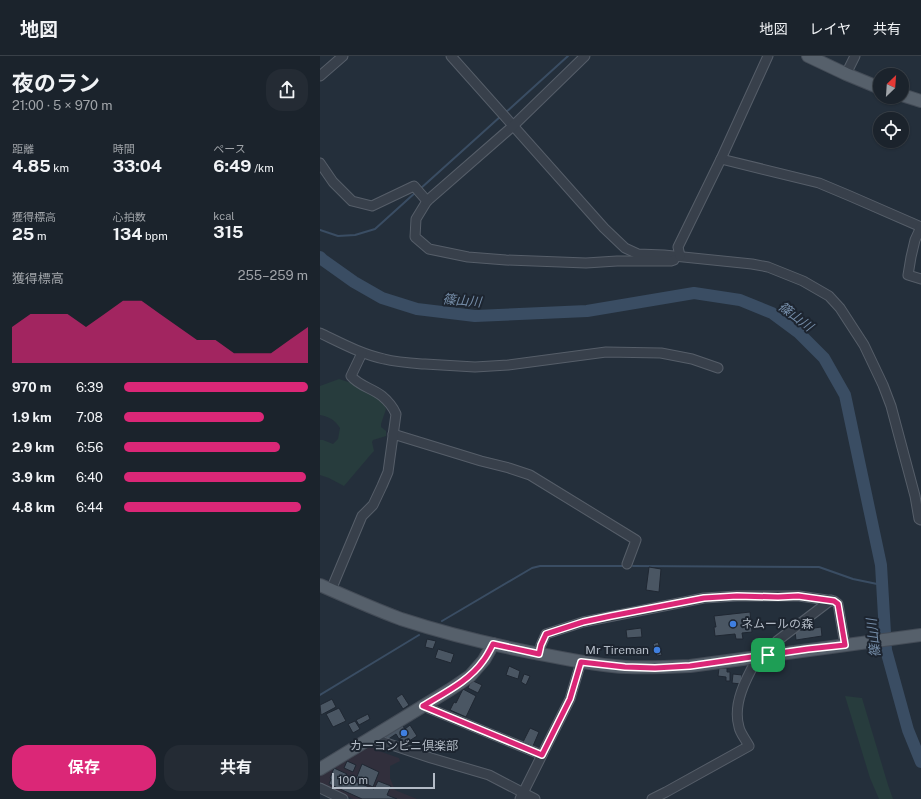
<!DOCTYPE html>
<html lang="ja">
<meta charset="utf-8">
<style>
body{margin:0;font-family:"Public Sans","Noto Sans JP",sans-serif;background:#242b34;color:#f1f3f6;height:100vh;display:flex;flex-direction:column;font-size:15px;white-space:nowrap}
*{box-sizing:border-box;margin:0}
p{font-size:13px;color:#a0a4a9}
.icon{flex:none;width:22px;height:22px;fill:none;stroke:currentColor;stroke-width:2;stroke-linecap:round;stroke-linejoin:round}
.map{position:relative;flex:1;overflow:hidden}
.panel{display:flex;flex-direction:column;background:#1b232c;width:320px}
.panel>*{flex:none}
.needle{width:26px;rotate:25deg}
.fabs{position:absolute;left:553px;top:12px;display:grid;gap:8px}
.fabs a{display:grid;place-items:center;width:36px;height:36px;border-radius:50%;background:#1b232c;box-shadow:0 1px 3px #0004,0 0 0 1px #394048;font-size:20px}
.scale{position:absolute;left:12px;bottom:10px;width:103px;box-sizing:border-box;padding-left:4px;border:2px solid #b3bbc6;border-top:0;font-size:11px;line-height:14px;white-space:nowrap;color:#b3bbc6;-webkit-text-stroke:3px #1d2530;paint-order:stroke}
.pin{position:absolute;display:grid;place-items:center;width:34px;height:34px;color:#fff;margin:-17px;border-radius:8px;box-shadow:0 2px 6px #0006}
.round{display:grid;place-items:center;flex:none;width:42px;height:42px;border-radius:16px;background:#242b34}
.head{display:flex;align-items:center;justify-content:space-between;height:68px;padding:0 12px}
h1{font-size:22px;font-weight:700;line-height:30px}
.stats{display:grid;grid-template-columns:repeat(3,1fr);gap:6px;height:68px;padding:4px 12px}
.stats div{display:grid;align-content:center}
.stats b{font-size:17px;font-weight:700}
.stats small{font-size:11px;font-weight:400}
.stats p{font-size:11px}
.chart{height:112px;padding:8px 12px}
.chart p{display:flex;justify-content:space-between}
.chart svg{width:100%;height:72px;margin-top:4px;fill:#db2777;opacity:.7}
.cta{display:flex;gap:8px;margin-top:auto;padding:8px 12px}
.cta a{flex:1;height:46px;border-radius:16px;background:#db2777;color:#fff;font-size:16px;font-weight:700;line-height:46px;text-align:center}
.cta a+a{background:#242b34;color:#f1f3f6}
ul{padding:0 12px;list-style:none;font-size:13px}
li{display:grid;grid-template-columns:64px 48px 1fr;align-items:center;height:30px}
li i{height:10px;border-radius:5px;background:#db2777}
header{display:flex;align-items:center;gap:24px;box-sizing:border-box;height:56px;padding:0 20px;background:#1b232c;border-bottom:1px solid #394048}
header strong{font-size:19px}
nav{display:flex;gap:22px;margin-inline-start:auto;font-size:14px}
main{display:flex;flex:1;min-height:0}
.map>svg:first-child{display:block}
.medical{fill:#312f3c}
.green{fill:#273c3d}
.lines{fill:none;stroke-linecap:round;stroke-linejoin:round}
.stream{stroke:#3a4d63;stroke-width:2}
.river{stroke:#3a4d63;stroke-width:12}
.building{fill:#4a5663;stroke:#1f2732}
.minor-casing{stroke:#565e69;stroke-width:11}
.major-casing{stroke:#444c57;stroke-width:14}
.minor{stroke:#38404b;stroke-width:9}
.major{stroke:#56606b;stroke-width:12}
.route-casing{stroke:#fff;stroke-width:8}
.route{stroke:#db2777;stroke-width:5}
.shop-dot{fill:#3f7fe0;stroke:#1d2530;stroke-width:1.5}
.labels{text-anchor:middle;stroke-width:4;stroke-linejoin:round;paint-order:stroke}
.poi-label{font-size:12px;fill:#b3bbc6;stroke:#1d2530;text-anchor:start}
.water-label{font-size:13px;font-style:italic;fill:#758da8;stroke:#1d2530}
</style>
<header>
<strong>地図</strong>
<nav><a>地図</a><a>レイヤ</a><a>共有</a></nav>
</header>
<main>
<section class="panel">
<div class="head"><div><h1>夜のラン</h1><p>21:00 · 5 × 970 m</p></div><a class="round"><svg class="icon" aria-label="share" viewBox="0 0 24 24"><path d="M12 15V3M7 8l5-5 5 5M5 13v7h14v-7"/></svg></a></div>
<div class="stats">
<div><p>距離</p><b>4.85<small> km</small></b></div>
<div><p>時間</p><b>33:04</b></div>
<div><p>ペース</p><b>6:49<small> /km</small></b></div>
</div>
<div class="stats">
<div><p>獲得標高</p><b>25<small> m</small></b></div>
<div><p>心拍数</p><b>134<small> bpm</small></b></div>
<div><p>kcal</p><b>315</b></div>
</div>
<div class="chart"><p><span>獲得標高</span>255–259 m</p>
<svg viewBox="0 0 160 44" preserveAspectRatio="none"><path d="M0 44V22L10 14L20 14L30 14L40 22L50 14L60 6L70 6L80 14L90 22L100 30L110 30L120 38L130 38L140 38L150 30L160 22V44z"/></svg>
</div>
<ul>
<li><b>970 m</b>6:39<i style="width:100%"></i></li>
<li><b>1.9 km</b>7:08<i style="width:76%"></i></li>
<li><b>2.9 km</b>6:56<i style="width:85%"></i></li>
<li><b>3.9 km</b>6:40<i style="width:99%"></i></li>
<li><b>4.8 km</b>6:44<i style="width:96%"></i></li>
</ul>
<div class="cta"><a>保存</a><a>共有</a></div>
</section>
<div class="map">
<svg width="601" height="743" viewBox="0 0 601 743">
<rect width="100%" height="100%" fill="#242f3b"/>
<path class="medical" d="M 51,685 L 57,687 L 55,690 L 56,694 L 79,702 L 80,705 L 70,710 L 70,722 L 75,734 L 97,743 L 33,743 L 0,728 L 0,717 Z"/>
<g class="green">
<path d="M 19,323 L 44,331 L 63,347 L 66,353 L 61,368 L 61,371 L 66,375 L 66,380 L 53,384 L 52,386 L 54,395 L 52,397 L 24,430 L 9,422 L 0,419 L 0,384 L 3,384 L 13,388 L 18,383 L 20,372 C 15,364 10,361 0,359 L 0,330 Z"/>
<path d="M 525,640 L 542,642 L 568,729 L 573,743 L 559,743 L 550,722 Z"/>
</g>
<g class="lines">
<g class="stream">
<path d="M 185,57 L 248,0"/>
<path d="M 100,133 L 181,60"/>
<path d="M 0,174 L 18,180 L 35,179 L 55,173 L 96,136"/>
<path d="M 313,510 L 499,511 L 533,523 L 562,529"/>
<path d="M 122,565 L 212,512 L 220,510 L 305,510"/>
<path d="M 0,639 L 99,579"/>
</g>
<path class="river" d="M 0,201 L 3,204 L 34,226 L 62,242 L 97,253 L 155,260 L 267,255 L 374,237 L 420,244 L 452,257 L 479,277 L 504,302 L 525,339 L 561,509 L 566,594 L 588,674 L 601,706"/>
</g>
<g class="building">
<path d="M 329,511 L 341,513 L 339,536 L 326,534 Z"/>
<path d="M 430,556 L 432,576 L 422,577 L 423,583 L 416,583 L 415,578 L 395,580 L 394,571 L 396,571 L 394,560 Z"/>
<path d="M 501,571 L 502,580 L 476,584 L 475,575 Z"/>
<path d="M 321,572 L 322,581 L 307,582 L 306,574 Z"/>
<path d="M 107,583 L 116,585 L 113,593 L 105,591 Z"/>
<path d="M 338,586 L 342,599 L 337,600 L 333,588 Z"/>
<path d="M 118,593 L 134,598 L 131,607 L 115,602 Z"/>
<path d="M 189,610 L 200,615 L 198,623 L 186,619 Z"/>
<path d="M 399,612 L 407,612 L 407,616 L 410,616 L 410,625 L 406,625 L 406,621 L 398,620 Z"/>
<path d="M 204,618 L 210,620 L 206,629 L 201,626 Z"/>
<path d="M 413,618 L 422,619 L 421,628 L 412,627 Z"/>
<path d="M 151,624 L 162,629 L 158,637 L 148,632 Z"/>
<path d="M 143,633 L 156,640 L 146,661 L 130,654 L 134,646 L 136,647 Z"/>
<path d="M 82,638 L 89,649 L 83,653 L 76,642 Z"/>
<path d="M 12,643 L 16,651 L 1,659 L 0,649 Z"/>
<path d="M 19,652 L 26,665 L 13,671 L 6,658 Z"/>
<path d="M 48,658 L 50,663 L 39,669 L 36,664 Z"/>
<path d="M 35,665 L 40,673 L 33,677 L 28,668 Z"/>
<path d="M 81,667 L 88,678 L 79,683 L 76,678 L 67,684 L 64,677 Z"/>
<path d="M 90,669 L 97,680 L 83,689 L 79,683 L 88,678 L 85,673 Z"/>
<path d="M 210,672 L 219,676 L 213,690 L 203,686 Z"/>
<path d="M 27,705 L 36,709 L 33,716 L 24,712 Z"/>
<path d="M 42,708 L 59,716 L 53,731 L 36,723 Z"/>
<path d="M 14,712 L 27,718 L 25,721 L 54,733 L 58,725 L 71,730 L 67,739 L 77,743 L 42,743 L 9,728 L 11,723 L 10,722 Z"/>
</g>
<g class="lines">
<defs>
<g id="minor">
<path d="M 131,0 L 284,172 L 305,192 L 318,198 L 344,199 L 432,208 L 448,211 L 483,225 L 509,240 L 520,252 L 544,289 L 563,329 L 571,350 L 595,440 L 599,463 L 601,464"/>
<path d="M 265,0 L 193,70 L 107,145 L 96,163 L 95,181 L 109,193 L 148,201 L 186,204 L 266,207 L 297,205 L 351,205 L 354,204"/>
<path d="M 526,18 L 535,0"/>
<path d="M 0,20 L 23,0"/>
<path d="M 401,103 L 499,127 L 530,140 L 601,171"/>
<path d="M 0,107 L 13,126 L 32,145 L 52,150 L 94,130 L 107,145"/>
<path d="M 601,171 L 595,184 L 591,201 L 588,219 L 601,223"/>
<path d="M 360,200 L 358,191 L 401,103 L 448,0"/>
<path d="M 0,277 C 21,287 41,298 64,303 C 76,306 89,307 102,308 L 105,308 L 155,311 L 188,309 L 286,296 L 341,297 L 372,303 L 398,312"/>
<path d="M 73,378 L 161,405 L 189,412 L 210,419 L 316,484 L 307,508"/>
<path d="M 11,534 L 42,460 L 53,449 L 62,430 L 68,416 L 76,358 C 73,351 68,345 62,340 C 52,332 39,330 31,320 L 42,297"/>
<path d="M 219,598 L 221,589 L 226,578 L 263,566 L 384,542 L 417,540 L 479,540 L 514,545 L 518,548 L 525,589"/>
<path d="M 448,599 L 457,585 L 511,544"/>
<path d="M 103,650 L 222,699"/>
<path d="M 51,682 L 111,702 L 169,719 L 215,743"/>
<path d="M 0,732 L 23,743"/>
<path d="M 200,743 L 250,643 L 261,606"/>
<path d="M 332,743 L 346,736 L 429,690 C 426,684 420,677 419,671 C 412,647 427,621 438,601"/>
</g>
<g id="major">
<path d="M 488,0 L 526,18 L 560,32"/>
<path d="M 582,39 L 601,45"/>
<path d="M 0,529 C 27,541 54,553 81,563 C 130,579 181,591 231,600 C 256,605 281,610 306,611 C 328,612 349,611 370,610 L 601,579"/>
<path d="M 0,713 L 131,633 L 150,620 L 164,604 L 173,588"/>
</g>
</defs>
<use href="#minor" class="minor-casing"/>
<use href="#major" class="major-casing"/>
<use href="#minor" class="minor"/>
<use href="#major" class="major"/>
</g>
<g class="lines">
<defs>
<path id="route" d="M 417,540 L 458,541 L 478,540 L 514,545 L 518,548 L 525,589 L 488,593 L 370,610 L 335,612 L 305,611 L 261,606 L 250,643 L 222,699 L 103,650 C 124,637 149,625 163,605 C 167,600 170,594 173,588 L 219,598 L 221,589 L 226,578 L 263,566 L 291,560 L 384,542 Z"/>
</defs>
<use href="#route" class="route-casing"/>
<use href="#route" class="route"/>
</g>
<g class="shop-dot">
<circle cx="413" cy="568" r="4"/>
<circle cx="337" cy="594" r="4"/>
<circle cx="84" cy="677" r="4"/>
</g>
<g class="labels">
<g class="poi-label">
<text x="421" y="572">ネムールの森</text>
<text x="329" y="598" text-anchor="end">Mr Tireman</text>
<text x="84" y="694" text-anchor="middle">カーコンビニ倶楽部</text>
</g>
<g class="water-label">
<text transform="translate(142 244) rotate(5)" y="5">篠山川</text>
<text transform="translate(476 260) rotate(37)" y="5">篠山川</text>
<text transform="translate(553 582) rotate(-96)" y="5">篠山川</text>
</g>
</g>
</svg>
<div class="fabs">
<a><svg class="needle" viewBox="-14 -14 28 28"><path d="M0-13l5 13h-10z" fill="#e53935"/><path d="M0 13l5-13h-10z" fill="#a0a4a9"/></svg></a>
<a><svg class="icon" aria-label="locate" viewBox="0 0 24 24"><circle cx="12" cy="12" r="6"/><path d="M12 2v4M12 18v4M2 12h4M18 12h4"/></svg></a>
</div>
<div class="scale">100 m</div>
<div class="pin" style="left:448px;top:599px;background:#1e9e55"><svg class="icon" aria-label="arrive" viewBox="0 0 24 24"><path d="M6 21V4h12l-3 4 3 4H6"/></svg></div>
</div>
</main>
